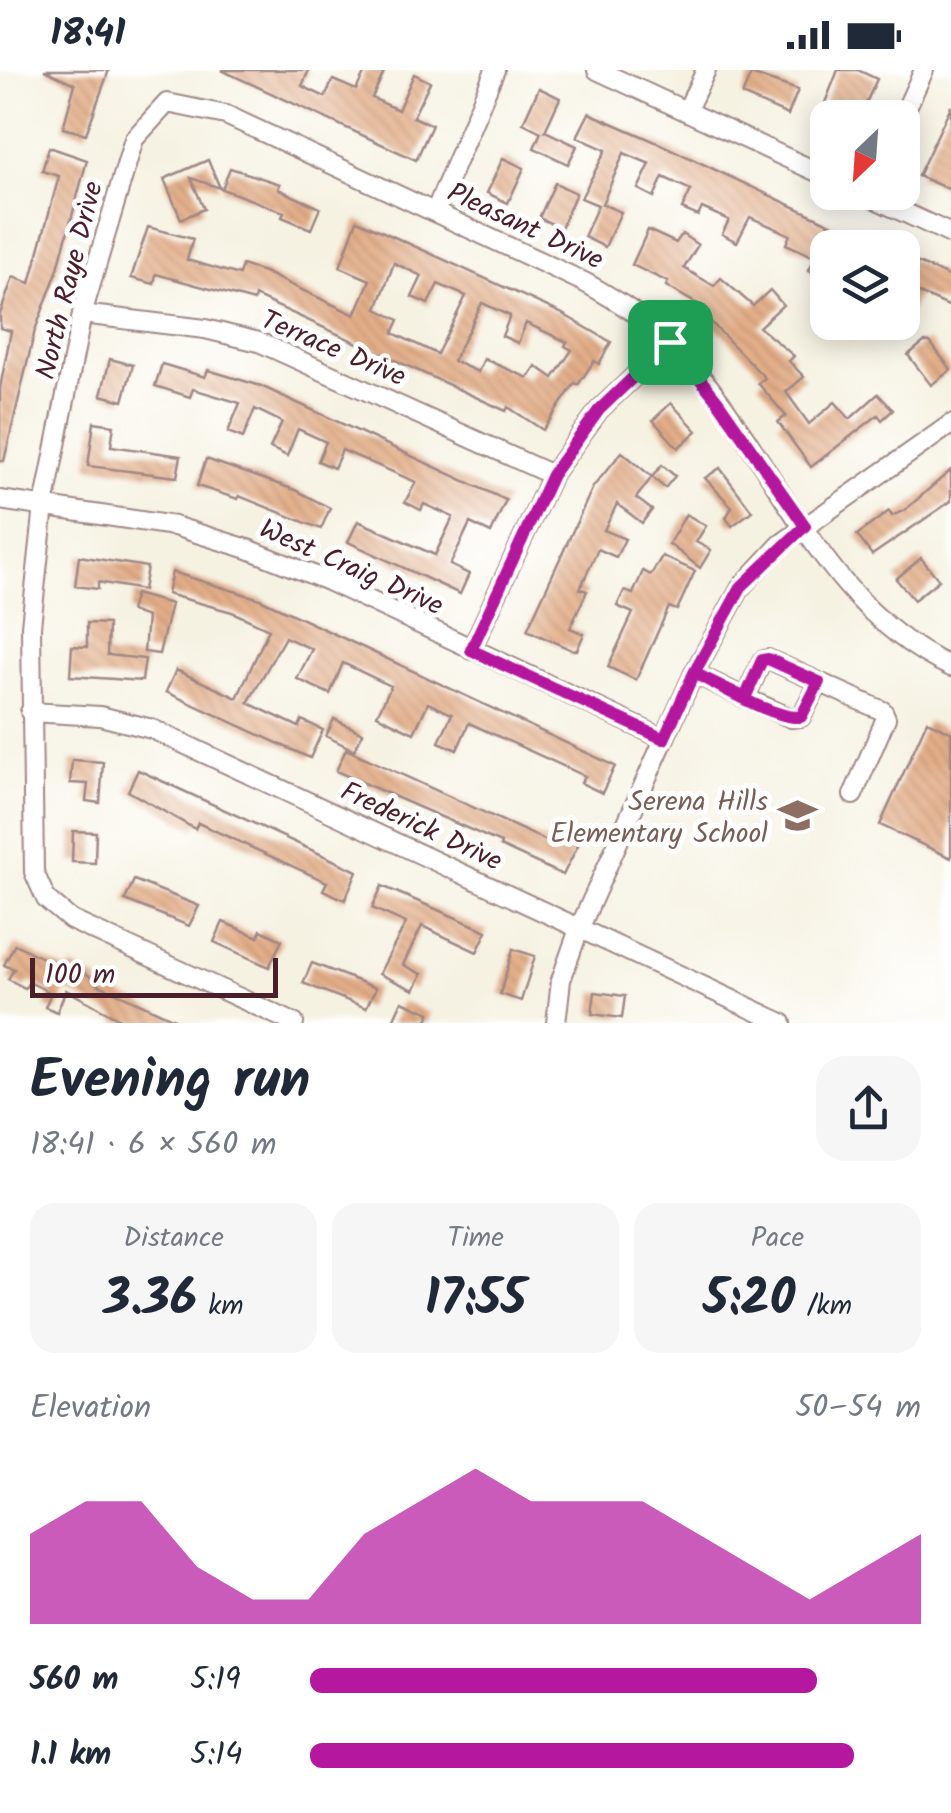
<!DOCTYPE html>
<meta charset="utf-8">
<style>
body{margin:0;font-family:Kalam,sans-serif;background:#f6f6f7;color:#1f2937;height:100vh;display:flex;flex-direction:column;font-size:38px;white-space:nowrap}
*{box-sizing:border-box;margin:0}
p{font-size:32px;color:#747a83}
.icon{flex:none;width:55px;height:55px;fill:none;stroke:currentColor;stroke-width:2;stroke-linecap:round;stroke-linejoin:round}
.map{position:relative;height:953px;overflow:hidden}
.details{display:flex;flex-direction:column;background:#fff;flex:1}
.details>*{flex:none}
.needle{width:65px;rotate:205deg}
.fabs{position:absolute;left:810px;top:30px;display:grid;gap:20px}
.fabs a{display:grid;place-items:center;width:110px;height:110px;border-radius:20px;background:#fff;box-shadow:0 5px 25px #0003;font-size:50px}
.scale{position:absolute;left:30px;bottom:25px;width:248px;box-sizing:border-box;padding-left:10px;border:5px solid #4a1f2b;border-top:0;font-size:28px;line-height:35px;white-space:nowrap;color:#4a1f2b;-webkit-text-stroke:8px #fff;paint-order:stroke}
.pin{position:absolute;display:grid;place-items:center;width:85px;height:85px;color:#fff;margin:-42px;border-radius:20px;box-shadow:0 5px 15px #0006}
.round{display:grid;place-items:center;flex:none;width:105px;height:105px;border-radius:30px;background:#f6f6f7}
.headline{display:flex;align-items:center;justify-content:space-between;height:170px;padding:0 30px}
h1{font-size:55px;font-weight:600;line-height:75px}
.figures{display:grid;grid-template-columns:repeat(3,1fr);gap:15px;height:170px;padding:10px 30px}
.figures div{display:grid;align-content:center;border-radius:25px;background:#f6f6f7;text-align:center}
.figures b{font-size:50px;font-weight:600}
.figures small{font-size:28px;font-weight:400}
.figures p{font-size:28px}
.chart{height:280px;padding:20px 30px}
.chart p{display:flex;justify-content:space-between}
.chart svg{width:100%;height:180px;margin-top:10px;fill:#b5179e;opacity:.7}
ul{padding:0 30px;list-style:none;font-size:32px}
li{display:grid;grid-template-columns:160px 120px 1fr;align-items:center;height:75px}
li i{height:25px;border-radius:12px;background:#b5179e}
.status{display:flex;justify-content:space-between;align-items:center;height:70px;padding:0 50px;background:#fff;direction:ltr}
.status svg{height:28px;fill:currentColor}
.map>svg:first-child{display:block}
.building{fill:url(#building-back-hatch);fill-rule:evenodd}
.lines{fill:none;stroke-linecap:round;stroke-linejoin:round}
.minor-casing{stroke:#a08886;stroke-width:22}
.minor{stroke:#fff;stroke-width:18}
.route-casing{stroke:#fff;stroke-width:20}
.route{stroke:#b5179e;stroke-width:12}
.labels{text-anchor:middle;stroke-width:10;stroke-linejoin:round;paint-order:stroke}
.street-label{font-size:28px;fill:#4a1f2b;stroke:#fff}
.education-label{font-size:28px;fill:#785e54;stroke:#fff;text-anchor:end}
</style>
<div class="status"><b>18:41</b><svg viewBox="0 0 49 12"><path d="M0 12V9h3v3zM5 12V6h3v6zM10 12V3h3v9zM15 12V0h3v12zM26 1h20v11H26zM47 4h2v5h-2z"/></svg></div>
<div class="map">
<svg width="951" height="953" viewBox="0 0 951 953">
<defs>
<pattern id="building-back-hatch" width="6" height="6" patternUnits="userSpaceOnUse" patternTransform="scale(2.5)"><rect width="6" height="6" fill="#e3ae88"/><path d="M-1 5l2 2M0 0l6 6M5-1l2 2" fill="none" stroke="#c49576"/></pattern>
</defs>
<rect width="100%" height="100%" fill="#fff"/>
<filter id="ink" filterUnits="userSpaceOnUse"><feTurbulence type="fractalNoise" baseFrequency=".01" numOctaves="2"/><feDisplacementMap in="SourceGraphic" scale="20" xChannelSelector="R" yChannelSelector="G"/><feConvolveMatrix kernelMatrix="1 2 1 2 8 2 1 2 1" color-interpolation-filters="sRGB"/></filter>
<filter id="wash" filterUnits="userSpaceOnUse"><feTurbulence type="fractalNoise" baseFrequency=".0048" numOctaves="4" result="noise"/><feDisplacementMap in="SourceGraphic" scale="40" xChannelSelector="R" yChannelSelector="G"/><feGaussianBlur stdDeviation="2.25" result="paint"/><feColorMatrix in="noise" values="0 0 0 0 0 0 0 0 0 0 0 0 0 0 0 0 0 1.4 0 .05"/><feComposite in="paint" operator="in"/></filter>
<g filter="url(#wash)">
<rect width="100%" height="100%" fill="#f6f2e2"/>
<g id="blocks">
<g class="building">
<path d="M 44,0 L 109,0 L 86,64 L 63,58 L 75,14 Z"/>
<path d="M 221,0 L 309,0 L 302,16 L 325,27 L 333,10 L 356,20 L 366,0 L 385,0 L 372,28 L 398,40 L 414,4 L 430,12 L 413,47 L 432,55 L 416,90 Z"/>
<path d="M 838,0 L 858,0 L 877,9 L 859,48 L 819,48 Z"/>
<path d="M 751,4 L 798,20 L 788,45 L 742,25 Z"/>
<path d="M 539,18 L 560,28 L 545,61 L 577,76 L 568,94 L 534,78 L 541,62 L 523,53 Z"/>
<path d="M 951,36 L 951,120 L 918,106 Z"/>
<path d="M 589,43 L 658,73 L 882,178 L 828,178 L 824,207 L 809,200 L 815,187 L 786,174 L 790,165 L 750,147 L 737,172 L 722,164 L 729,150 L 702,138 L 698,146 L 682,139 L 691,120 L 663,107 L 654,127 L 638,119 L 650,94 L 624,83 L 602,134 L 621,142 L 605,177 L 584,167 L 598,135 L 581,128 L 606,80 L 577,67 Z"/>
<path d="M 49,77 L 87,90 L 57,202 L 35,260 L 4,391 L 0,391 L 0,318 L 11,261 L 0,258 L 0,244 L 13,207 L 30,213 L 59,106 L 42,101 Z"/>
<path d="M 503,88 L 524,98 L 508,133 L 487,123 Z"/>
<path d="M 208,90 L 220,118 L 191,108 L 204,139 L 181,149 L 164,109 Z"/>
<path d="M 230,98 L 280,114 L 278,119 L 320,138 L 311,159 L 282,147 L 284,142 L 222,119 Z"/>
<path d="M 555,113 L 576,123 L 561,158 L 539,148 Z"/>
<path d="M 357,150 L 561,243 L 611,272 L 599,294 L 594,291 L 578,315 L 575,313 L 543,360 L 508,337 L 506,341 L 255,226 L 254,231 L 156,204 L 154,214 L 131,208 L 148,157 L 193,169 L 187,190 L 239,205 L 242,195 L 264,202 L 355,245 L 370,210 L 340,197 ZM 394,193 L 422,206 L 412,227 L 428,234 L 438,214 L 466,226 L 437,284 L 393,263 L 399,250 L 377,239 ZM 482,233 L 510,246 L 502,266 L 518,273 L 526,253 L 567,272 L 565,276 L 572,280 L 553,308 L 536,296 L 528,308 L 484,289 L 478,302 L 453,291 Z"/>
<path d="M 648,160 L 676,173 L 682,164 L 698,175 L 684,198 L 714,216 L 721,208 L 753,236 L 770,220 L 783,235 L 759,257 L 794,286 L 789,291 L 804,307 L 786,322 L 809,354 L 835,332 L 850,349 L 878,324 L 893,340 L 882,350 L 878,345 L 811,397 L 778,352 L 786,346 L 758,313 L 765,308 L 705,246 L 709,241 L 666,216 L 668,212 L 632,195 Z"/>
<path d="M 902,186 L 951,207 L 951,237 L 919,223 L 902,258 Z"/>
<path d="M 924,272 L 930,272 L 951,300 L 931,315 L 908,285 Z"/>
<path d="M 110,289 L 133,295 L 123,331 L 101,325 Z"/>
<path d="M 162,294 L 205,307 L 208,300 L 261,316 L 506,430 L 491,463 L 470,453 L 450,495 L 469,504 L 460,524 L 348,472 L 358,451 L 435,485 L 453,447 L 424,434 L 421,440 L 405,432 L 416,412 L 342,380 L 334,398 L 318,391 L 326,372 L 298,359 L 287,386 L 270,378 L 282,352 L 255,339 L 243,368 L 228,362 L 240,333 L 193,319 L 190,327 L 155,316 Z"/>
<path d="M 671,333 L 697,361 L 678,378 L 653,350 Z"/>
<path d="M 94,352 L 114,355 L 111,376 L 181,386 L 177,407 L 88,396 Z"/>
<path d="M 622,382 L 652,407 L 662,395 L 675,406 L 665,418 L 652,407 L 636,428 L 652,440 L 642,453 L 617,434 L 604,460 L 625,469 L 616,487 L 598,479 L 580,519 L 587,521 L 570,558 L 584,564 L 577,580 L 572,580 L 527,560 L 593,417 Z"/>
<path d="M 206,389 L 295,420 L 330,438 L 321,459 L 239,426 L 238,429 L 197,416 Z"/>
<path d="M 720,398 L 752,441 L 732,456 L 726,448 L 732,437 L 705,408 Z"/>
<path d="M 951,400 L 951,431 L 872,485 L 857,465 L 889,441 L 892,446 L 905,440 Z"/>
<path d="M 686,444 L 706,456 L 696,472 L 711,480 L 700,498 L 669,474 Z"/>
<path d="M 79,486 L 147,497 L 143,520 L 98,512 L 98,519 L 75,516 Z"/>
<path d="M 662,486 L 695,501 L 677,540 L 669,537 L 636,610 L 608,597 L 633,543 L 617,536 L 624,521 L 633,524 L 643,501 L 651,505 Z"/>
<path d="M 921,488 L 939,510 L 914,530 L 896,509 Z"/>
<path d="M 172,502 L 260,529 L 615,696 L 602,723 L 581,713 L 585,706 L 469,653 L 457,680 L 439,672 L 452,644 L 428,633 L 414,663 L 393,653 L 377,645 L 391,616 L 343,593 L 330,624 L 297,609 L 312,579 L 285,567 L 248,633 L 299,657 L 302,650 L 323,660 L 310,688 L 166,622 L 176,600 L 237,628 L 269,559 L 232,542 L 167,524 Z"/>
<path d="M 135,524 L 171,534 L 159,584 L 144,582 L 147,547 L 130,541 Z"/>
<path d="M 87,553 L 108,554 L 107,585 L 145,589 L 142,611 L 70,606 L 72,576 L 87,577 Z"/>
<path d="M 334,649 L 363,663 L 354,680 L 326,666 Z"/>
<path d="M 927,651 L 951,662 L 951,788 L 880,755 Z"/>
<path d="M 346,679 L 553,774 L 557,767 L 565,771 L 569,763 L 581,769 L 563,805 L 500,776 L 501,773 L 336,701 Z"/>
<path d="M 72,690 L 103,692 L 100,733 L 86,731 L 88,714 L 70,713 Z"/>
<path d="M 138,700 L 357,801 L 345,830 L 323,820 L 327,812 L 198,753 L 195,759 L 128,721 Z"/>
<path d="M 73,761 L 96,762 L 95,793 L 72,792 Z"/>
<path d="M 134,810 L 199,836 L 189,856 L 125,830 Z"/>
<path d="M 382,816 L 487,861 L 477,882 L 422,856 L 403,895 L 422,904 L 414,920 L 379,904 L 406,853 L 372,838 Z"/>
<path d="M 223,852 L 258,867 L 261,860 L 282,870 L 269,897 L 214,872 Z"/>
<path d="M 15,874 L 69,902 L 71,897 L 99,910 L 97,914 L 183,953 L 115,953 L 118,948 L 66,920 L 57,942 L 45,937 L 51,923 L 29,912 L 25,918 L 8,909 L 14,899 L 4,895 Z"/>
<path d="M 513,879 L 535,886 L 521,931 L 500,924 Z"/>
<path d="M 312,893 L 376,918 L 366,938 L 303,913 Z"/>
<path d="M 595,922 L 625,926 L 622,948 L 592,944 Z"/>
<path d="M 402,931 L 430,943 L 426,953 L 392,953 Z"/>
</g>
</g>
</g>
<g filter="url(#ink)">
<use href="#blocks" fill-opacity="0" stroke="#a08886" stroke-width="2.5"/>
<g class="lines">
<defs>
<g id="minor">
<path d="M 597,0 L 828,107"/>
<path d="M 687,40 L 706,0"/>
<path d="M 902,48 L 924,0"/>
<path d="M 860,122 L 951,164"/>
<path d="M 435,142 L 495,0"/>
<path d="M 82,244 L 205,259 L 259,272 L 552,405"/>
<path d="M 0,430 L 174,456 L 248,479 L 328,511 L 664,669"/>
<path d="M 471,580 L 552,405 L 599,340 L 670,272"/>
<path d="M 694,603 L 745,628"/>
<path d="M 819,612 L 801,647 L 791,648 L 745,628 L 762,591 L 768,589 L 883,641 L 886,648 L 853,725"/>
<path d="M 30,642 L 100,646 L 152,659 L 782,953"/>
<path d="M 294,953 L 71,850 L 46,829 L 34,802 L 31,556 L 44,436 L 82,244 L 134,69 L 167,33 L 226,45 L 584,212 C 615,229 646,248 671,273 C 773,375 814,534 951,597"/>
<path d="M 556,953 L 561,910 L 579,859 L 694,603 L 741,517 L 781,474 L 951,354"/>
</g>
</defs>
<use href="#minor" class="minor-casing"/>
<use href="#minor" class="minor"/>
</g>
</g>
<g class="lines" filter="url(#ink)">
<defs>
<path id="route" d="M 670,272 L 599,340 L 552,405 L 471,580 L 664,669 L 694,603 C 721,616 773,649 801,647 L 819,612 L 768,589 L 762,590 L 745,628 L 694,603 L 741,517 L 805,456 L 717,330 L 670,272"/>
</defs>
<use href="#route" class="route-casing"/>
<use href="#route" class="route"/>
</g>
<defs>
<symbol id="school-bare" viewBox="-9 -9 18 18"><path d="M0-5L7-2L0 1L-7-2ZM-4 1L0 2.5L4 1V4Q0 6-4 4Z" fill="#8d6e63" stroke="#fff" stroke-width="2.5" paint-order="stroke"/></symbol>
</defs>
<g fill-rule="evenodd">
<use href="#school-bare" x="770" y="718" width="55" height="55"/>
</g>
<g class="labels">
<g class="street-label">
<text transform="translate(526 155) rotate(25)" y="10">Pleasant Drive</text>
<text transform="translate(68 210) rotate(-76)" y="10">North Raye Drive</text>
<text transform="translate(334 277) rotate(23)" y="10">Terrace Drive</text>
<text transform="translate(352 496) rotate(24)" y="10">West Craig Drive</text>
<text transform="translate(422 755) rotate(25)" y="10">Frederick Drive</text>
</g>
<g class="education-label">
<text x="768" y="740">Serena Hills<tspan x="768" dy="32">Elementary School</tspan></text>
</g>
</g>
</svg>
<div class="fabs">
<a><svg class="needle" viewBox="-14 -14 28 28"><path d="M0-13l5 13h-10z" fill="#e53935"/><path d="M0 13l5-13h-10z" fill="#747a83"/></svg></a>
<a><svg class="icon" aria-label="layers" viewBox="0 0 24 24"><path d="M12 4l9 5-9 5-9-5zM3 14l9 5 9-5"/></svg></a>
</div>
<div class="scale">100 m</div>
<div class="pin" style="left:670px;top:272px;background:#1e9e55"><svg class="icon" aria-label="arrive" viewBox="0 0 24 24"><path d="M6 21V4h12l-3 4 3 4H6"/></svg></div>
</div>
<section class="details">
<div class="headline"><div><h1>Evening run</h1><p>18:41 · 6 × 560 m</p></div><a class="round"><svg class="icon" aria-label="share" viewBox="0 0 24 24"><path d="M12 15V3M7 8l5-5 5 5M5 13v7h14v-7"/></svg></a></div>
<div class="figures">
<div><p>Distance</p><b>3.36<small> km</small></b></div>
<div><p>Time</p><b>17:55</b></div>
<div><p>Pace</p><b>5:20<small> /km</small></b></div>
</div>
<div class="chart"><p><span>Elevation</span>50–54 m</p>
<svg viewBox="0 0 160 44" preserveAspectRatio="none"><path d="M0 44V22L10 14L20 14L30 30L40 38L50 38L60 22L70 14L80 6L90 14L100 14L110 14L120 22L130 30L140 38L150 30L160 22V44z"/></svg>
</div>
<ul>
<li><b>560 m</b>5:19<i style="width:83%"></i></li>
<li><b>1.1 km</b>5:14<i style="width:89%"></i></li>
</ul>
</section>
